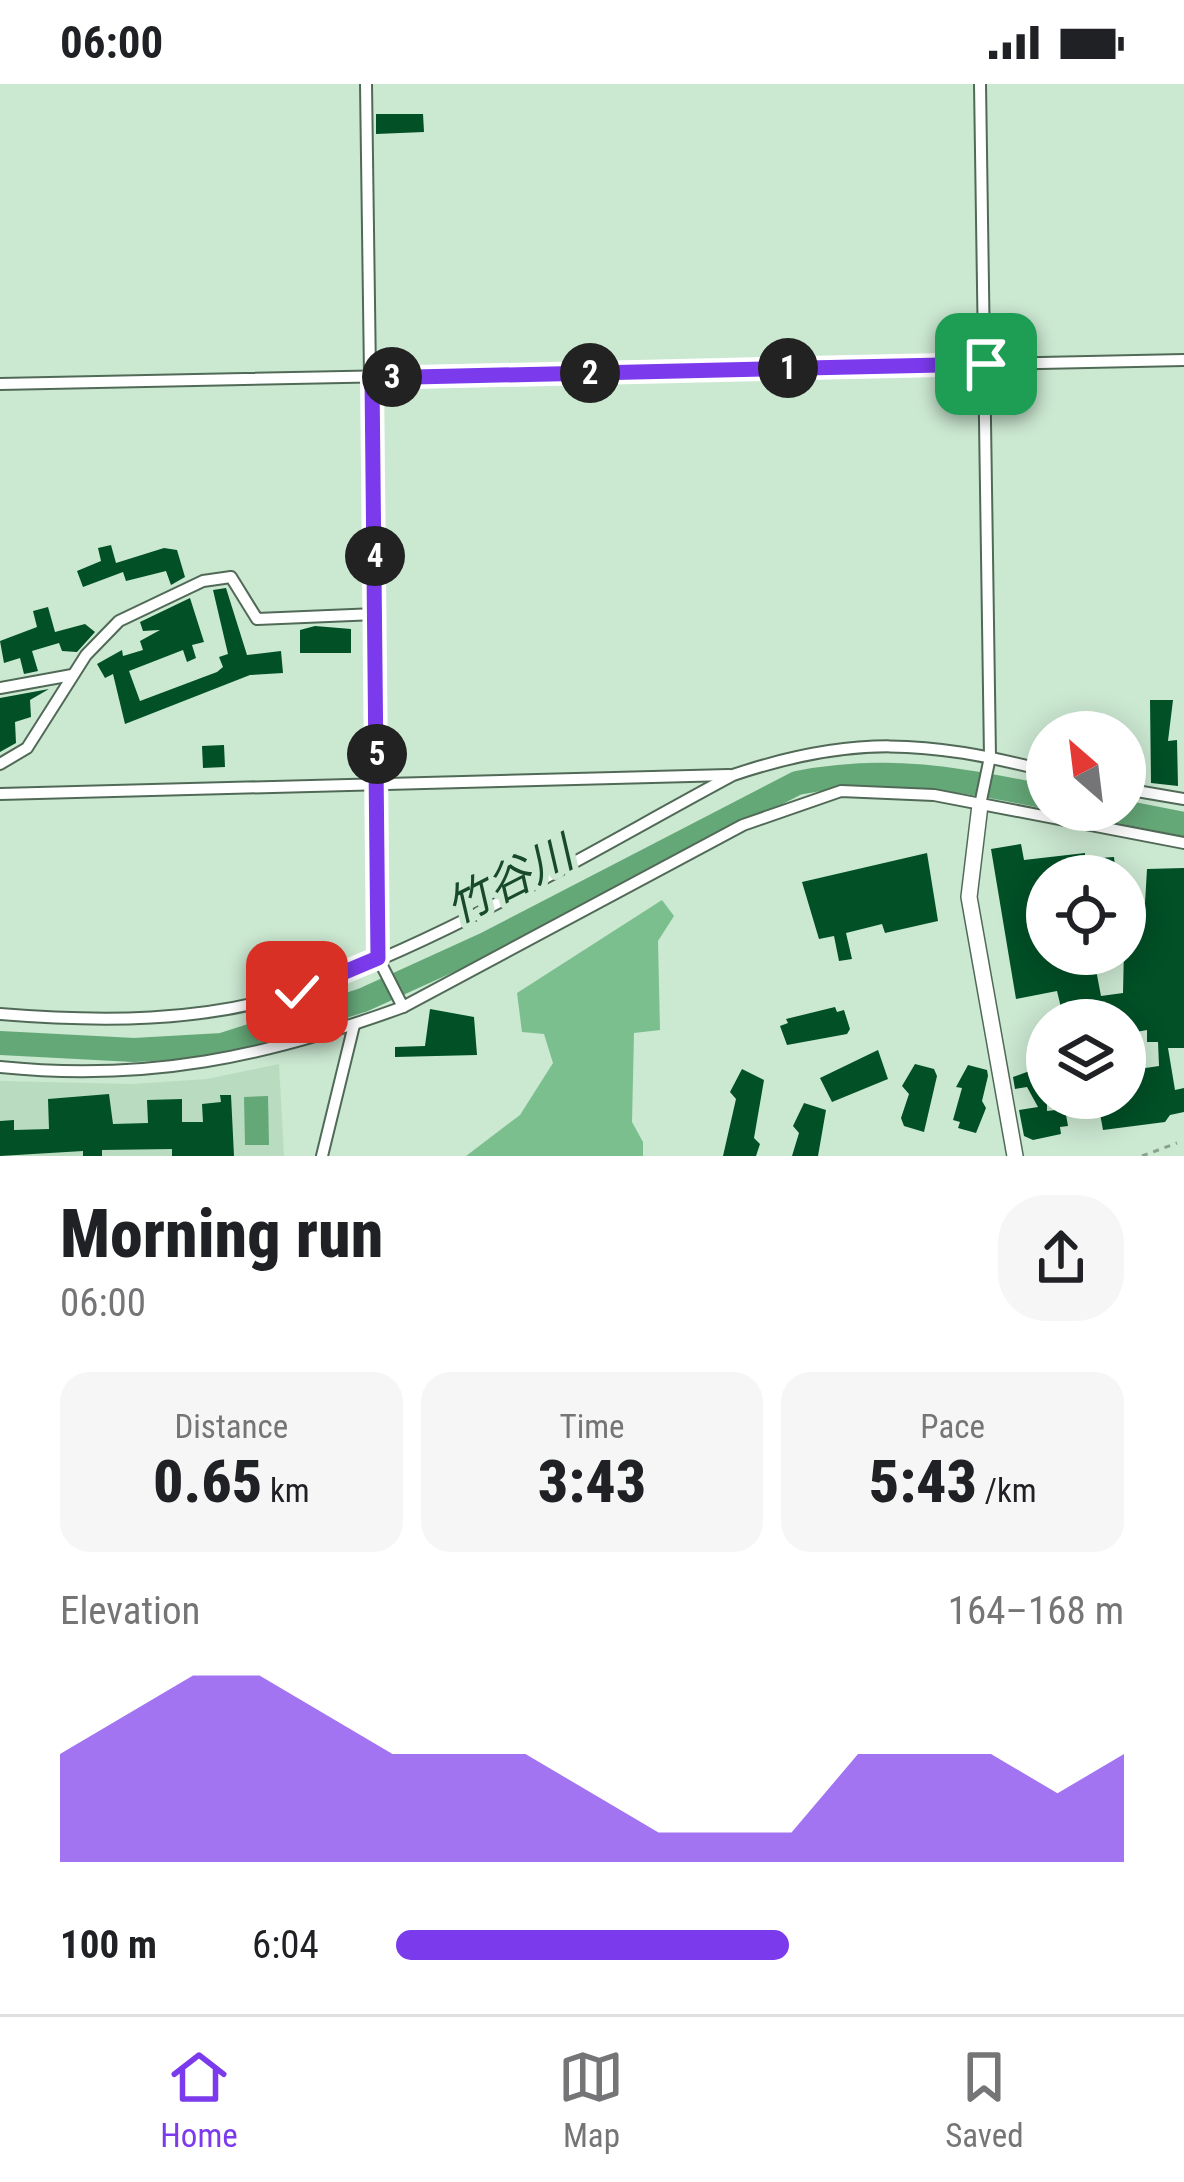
<!DOCTYPE html>
<meta charset="utf-8">
<style>
body{margin:0;font-family:"Roboto Condensed","Noto Sans JP",sans-serif;background:#f6f6f6;color:#202124;height:100vh;display:flex;flex-direction:column;font-size:45px;white-space:nowrap}
*{box-sizing:border-box;margin:0}
p{font-size:39px;color:#757577}
.icon{flex:none;width:66px;height:66px;fill:none;stroke:currentColor;stroke-width:2;stroke-linecap:round;stroke-linejoin:round}
.map{position:relative;height:1072px;overflow:hidden}
.sheet{display:flex;flex-direction:column;background:#fff;flex:1}
.sheet>*{flex:none}
.needle{width:78px;rotate:332deg}
.tools{position:absolute;left:1026px;top:627px;display:grid;gap:24px}
.tools a{display:grid;place-items:center;width:120px;height:120px;border-radius:50%;background:#fff;box-shadow:0 6px 30px #0003;font-size:60px}
.pin{position:absolute;display:grid;place-items:center;width:102px;height:102px;color:#fff;margin:-51px;border-radius:24px;box-shadow:0 6px 18px #0006}
.km{position:absolute;width:60px;height:60px;margin:-30px;border-radius:50%;background:#222;color:#fff;font-size:33px;line-height:60px;text-align:center}
.round{display:grid;place-items:center;flex:none;width:126px;height:126px;border-radius:48px;background:#f6f6f6}
.overview{display:flex;align-items:center;justify-content:space-between;height:204px;padding:0 60px}
h1{font-size:66px;font-weight:800;line-height:90px}
.figures{display:grid;grid-template-columns:repeat(3,1fr);gap:18px;height:204px;padding:12px 60px}
.figures div{display:grid;align-content:center;border-radius:30px;background:#f6f6f6;text-align:center}
.figures b{font-size:60px;font-weight:800}
.figures small{font-size:33px;font-weight:400}
.figures p{font-size:33px}
.chart{height:336px;padding:24px 60px}
.chart p{display:flex;justify-content:space-between}
.chart svg{width:100%;height:216px;margin-top:12px;fill:#7c3aed;opacity:.7}
ul{padding:0 60px;list-style:none;font-size:39px}
li{display:grid;grid-template-columns:192px 144px 1fr;align-items:center;height:90px}
li i{height:30px;border-radius:15px;background:#7c3aed}
.status{display:flex;justify-content:space-between;align-items:center;height:84px;padding:0 60px;background:#fff;direction:ltr}
.status svg{height:33px;fill:currentColor}
.dock{display:flex;justify-content:space-around;align-items:center;height:168px;border-top:3px solid #e0e0e0;background:#fff;font-size:33px;color:#757577}
.dock a{display:grid;justify-items:center;gap:6px}
.dock .active{color:#7c3aed}
.map>svg:first-child{display:block}
.built{fill:#b9dcc0}
.forest{fill:#7cbf8e}
.water{fill:#65a878}
.lines{fill:none;stroke-linecap:round;stroke-linejoin:round}
.river{stroke:#65a878;stroke-width:24}
.building{fill:#015026}
.street-casing{stroke:#516a57;stroke-width:14}
.secondary-casing{stroke:#516a57;stroke-width:18}
.path{stroke:#8ba190;stroke-width:3;stroke-dasharray:6 6;stroke-linecap:butt}
.street{stroke:#fff;stroke-width:10}
.secondary{stroke:#fff;stroke-width:15}
.route-casing{stroke:#fff;stroke-width:24}
.route{stroke:#7c3aed;stroke-width:15}
.labels{text-anchor:middle;stroke-width:12;stroke-linejoin:round;paint-order:stroke}
.water-label{font-size:45px;font-style:italic;fill:#184a2a;stroke:#cbe8d1}
</style>
<div class="status"><b>06:00</b><svg viewBox="0 0 49 12"><path d="M0 12V9h3v3zM5 12V6h3v6zM10 12V3h3v9zM15 12V0h3v12zM26 1h20v11H26zM47 4h2v5h-2z"/></svg></div>
<div class="map">
<svg width="1184" height="1072" viewBox="0 0 1184 1072">
<rect width="100%" height="100%" fill="#cbe8d1"/>
<path class="built" d="M 279,980 L 284,1072 L 0,1072 L 0,997 L 131,1000 L 207,995 Z"/>
<path class="forest" d="M 662,816 L 674,832 L 658,857 L 660,946 L 634,949 L 632,1038 L 643,1058 L 643,1072 L 466,1072 L 520,1031 L 553,979 L 544,950 L 522,948 L 517,909 Z"/>
<path class="water" d="M 268,1012 L 269,1061 L 245,1061 L 244,1013 Z"/>
<g class="lines">
<g class="river">
<path d="M 1113,726 L 1184,740"/>
<path d="M 0,959 L 134,966 L 222,961 L 363,916 L 486,860 L 797,699 C 885,681 960,695 1047,713"/>
</g>
</g>
<g class="building">
<path d="M 376,30 L 423,30 L 424,48 L 376,50 Z"/>
<path d="M 111,461 L 116,479 L 164,464 L 177,466 L 185,493 L 171,501 L 166,487 L 126,497 L 123,488 L 83,503 L 77,487 L 101,477 L 98,464 Z"/>
<path d="M 226,504 L 247,571 L 281,567 L 283,589 L 250,591 L 125,640 L 113,590 L 105,594 L 97,580 L 122,566 L 123,572 L 143,566 L 140,557 L 160,546 L 143,547 L 140,538 L 190,514 L 204,558 L 192,561 L 196,574 L 187,578 L 183,566 L 129,587 L 140,617 L 217,588 L 223,583 L 219,573 L 228,570 L 213,506 Z"/>
<path d="M 48,523 L 55,548 L 85,540 L 95,548 L 77,568 L 62,567 L 59,559 L 32,567 L 38,587 L 24,590 L 20,574 L 4,579 L 0,557 L 37,543 L 33,527 Z"/>
<path d="M 315,542 L 351,545 L 351,569 L 300,569 L 300,546 Z"/>
<path d="M 49,605 L 30,616 L 31,633 L 15,638 L 16,659 L 0,668 L 0,614 Z"/>
<path d="M 1150,616 L 1173,616 L 1168,657 L 1177,656 L 1178,702 L 1151,699 Z"/>
<path d="M 224,661 L 225,683 L 203,684 L 202,662 Z"/>
<path d="M 1021,760 L 1024,776 L 1085,769 L 1085,775 L 1114,773 L 1116,792 L 1047,792 L 1047,870 L 1093,870 L 1101,912 L 1123,909 L 1125,820 L 1145,819 L 1147,785 L 1184,784 L 1184,964 L 1168,964 L 1175,1006 L 1184,1004 L 1184,1028 L 1170,1031 L 1165,1038 L 1103,1046 L 1099,1024 L 1125,1014 L 1125,987 L 1159,982 L 1158,958 L 1147,958 L 1147,946 L 1125,950 L 1125,936 L 1064,936 L 1057,907 L 1016,915 L 991,765 Z"/>
<path d="M 927,769 L 938,837 L 885,849 L 882,840 L 846,849 L 852,875 L 839,877 L 834,852 L 819,855 L 802,798 Z"/>
<path d="M 835,923 L 837,928 L 844,926 L 850,945 L 847,950 L 787,961 L 780,942 L 788,939 L 786,935 Z"/>
<path d="M 430,925 L 474,933 L 477,971 L 395,973 L 395,963 L 425,962 Z"/>
<path d="M 878,966 L 888,995 L 832,1018 L 820,994 Z"/>
<path d="M 915,980 L 934,985 L 937,992 L 924,1048 L 904,1042 L 901,1034 L 909,1010 L 902,1002 Z"/>
<path d="M 968,981 L 987,986 L 988,992 L 982,1017 L 986,1024 L 976,1049 L 958,1044 L 960,1038 L 953,1036 L 962,1004 L 956,1003 Z"/>
<path d="M 742,985 L 764,996 L 754,1054 L 760,1060 L 756,1072 L 723,1072 L 736,1015 L 730,1008 Z"/>
<path d="M 1035,985 L 1039,993 L 1047,989 L 1047,1027 L 1065,1025 L 1068,1042 L 1060,1043 L 1061,1050 L 1033,1056 L 1024,1052 L 1019,1026 L 1038,1023 L 1027,1003 L 1015,1005 L 1013,993 Z"/>
<path d="M 109,1010 L 113,1040 L 148,1039 L 147,1016 L 182,1015 L 182,1038 L 203,1038 L 202,1020 L 221,1018 L 220,1011 L 231,1011 L 234,1072 L 172,1072 L 172,1065 L 102,1066 L 102,1072 L 83,1072 L 83,1067 L 0,1072 L 0,1037 L 14,1036 L 14,1046 L 49,1045 L 48,1015 Z"/>
<path d="M 804,1019 L 826,1026 L 818,1072 L 792,1072 L 799,1049 L 793,1042 Z"/>
</g>
<g class="lines">
<defs>
<g id="street">
<path d="M 366,0 L 378,874 L 403,923"/>
<path d="M 0,300 L 1184,276"/>
<path d="M 0,604 L 72,591"/>
<path d="M 0,680 L 27,664 L 86,571 L 119,537 L 203,497 L 231,493 L 257,535 L 376,530"/>
<path d="M 1125,705 L 1184,715"/>
<path d="M 0,710 L 729,691"/>
<path d="M 980,721 L 990,673 L 980,0"/>
<path d="M 0,930 C 98,938 205,939 299,907 C 447,856 595,765 733,691 C 852,651 926,656 1047,687"/>
<path d="M 0,983 C 147,998 266,973 403,923 L 743,741 L 841,707 L 934,711 L 1184,759"/>
<path d="M 322,1072 L 354,941"/>
</g>
<path id="secondary" d="M 980,721 L 969,813 L 1015,1072"/>
</defs>
<use href="#street" class="street-casing"/>
<use href="#secondary" class="secondary-casing"/>
<path class="path" d="M 1142,1072 L 1177,1059"/>
<use href="#street" class="street"/>
<use href="#secondary" class="secondary"/>
</g>
<g class="lines">
<defs>
<path id="route" d="M 297,908 L 378,874 L 372,294 L 986,280"/>
</defs>
<use href="#route" class="route-casing"/>
<use href="#route" class="route"/>
</g>
<g class="labels">
<g class="water-label">
<text transform="translate(509 796) rotate(-27)" y="16">竹谷川</text>
</g>
</g>
</svg>
<div class="tools">
<a><svg class="needle" viewBox="-14 -14 28 28"><path d="M0-13l5 13h-10z" fill="#e53935"/><path d="M0 13l5-13h-10z" fill="#757577"/></svg></a>
<a><svg class="icon" aria-label="locate" viewBox="0 0 24 24"><circle cx="12" cy="12" r="6"/><path d="M12 2v4M12 18v4M2 12h4M18 12h4"/></svg></a>
<a><svg class="icon" aria-label="layers" viewBox="0 0 24 24"><path d="M12 4l9 5-9 5-9-5zM3 14l9 5 9-5"/></svg></a>
</div>
<div class="pin" style="left:986px;top:280px;background:#1e9e55"><svg class="icon" aria-label="arrive" viewBox="0 0 24 24"><path d="M6 21V4h12l-3 4 3 4H6"/></svg></div>
<div class="pin" style="left:297px;top:908px;background:#d93025"><svg class="icon" aria-label="check" viewBox="0 0 24 24"><path d="M5 12l5 5 9-10"/></svg></div>
<b class="km" style="left:788px;top:284px">1</b>
<b class="km" style="left:590px;top:289px">2</b>
<b class="km" style="left:392px;top:293px">3</b>
<b class="km" style="left:375px;top:472px">4</b>
<b class="km" style="left:377px;top:670px">5</b>
</div>
<section class="sheet">
<div class="overview"><div><h1>Morning run</h1><p>06:00</p></div><a class="round"><svg class="icon" aria-label="share" viewBox="0 0 24 24"><path d="M12 15V3M7 8l5-5 5 5M5 13v7h14v-7"/></svg></a></div>
<div class="figures">
<div><p>Distance</p><b>0.65<small> km</small></b></div>
<div><p>Time</p><b>3:43</b></div>
<div><p>Pace</p><b>5:43<small> /km</small></b></div>
</div>
<div class="chart"><p><span>Elevation</span>164–168 m</p>
<svg viewBox="0 0 160 44" preserveAspectRatio="none"><path d="M0 44V22L10 14L20 6L30 6L40 14L50 22L60 22L70 22L80 30L90 38L100 38L110 38L120 22L130 22L140 22L150 30L160 22V44z"/></svg>
</div>
<ul>
<li><b>100 m</b>6:04<i style="width:54%"></i></li>
</ul>
</section>
<nav class="dock">
<a class="active"><svg class="icon" aria-label="home" viewBox="0 0 24 24"><path d="M3 11l9-7 9 7M6 9v11h12V9"/></svg>Home</a>
<a><svg class="icon" aria-label="map" viewBox="0 0 24 24"><path d="M3 6l6-2 6 2 6-2v14l-6 2-6-2-6 2zM9 4v14M15 6v14"/></svg>Map</a>
<a><svg class="icon" aria-label="saved" viewBox="0 0 24 24"><path d="M7 4h10v16l-5-4-5 4z"/></svg>Saved</a>
</nav>
